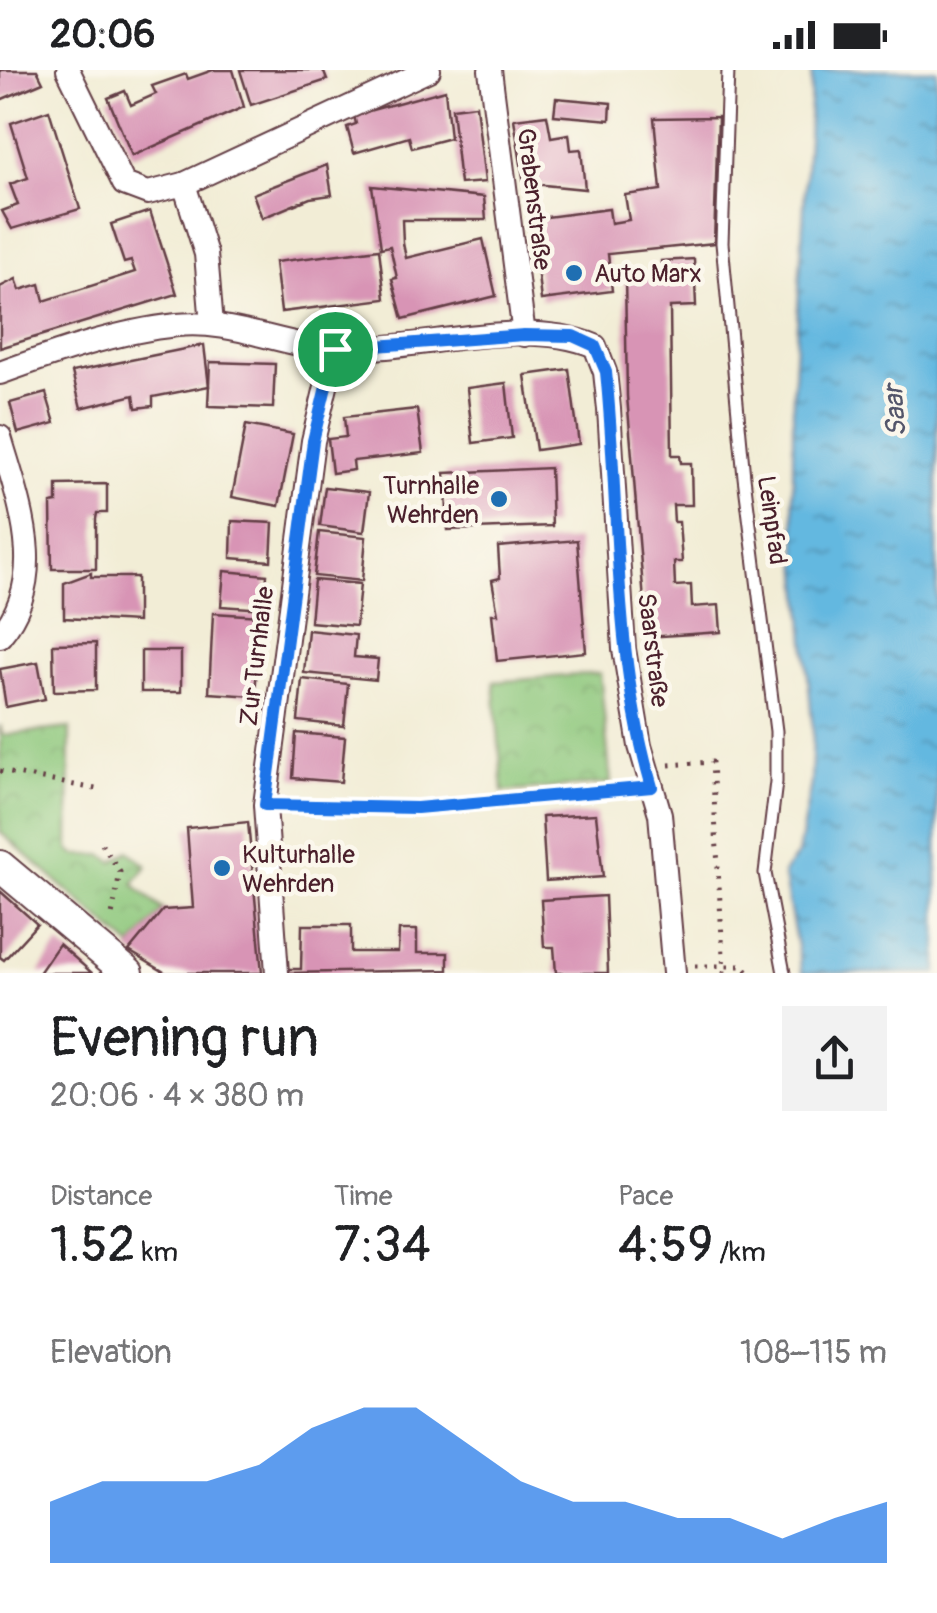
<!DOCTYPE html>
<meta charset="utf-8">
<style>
body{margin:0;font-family:Pangolin,sans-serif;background:#f2f2f2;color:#202124;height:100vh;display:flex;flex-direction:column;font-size:38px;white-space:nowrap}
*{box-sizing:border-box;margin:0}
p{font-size:32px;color:#757577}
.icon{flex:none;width:55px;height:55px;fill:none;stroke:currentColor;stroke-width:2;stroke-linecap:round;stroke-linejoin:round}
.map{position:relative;height:903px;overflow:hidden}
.sheet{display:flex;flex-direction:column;background:#fff;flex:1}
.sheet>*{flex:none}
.pin{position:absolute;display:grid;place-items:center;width:85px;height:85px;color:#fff;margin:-42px;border:5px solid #fff;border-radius:50%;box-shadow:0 2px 10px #0007}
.round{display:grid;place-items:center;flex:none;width:105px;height:105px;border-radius:0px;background:#f2f2f2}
.summary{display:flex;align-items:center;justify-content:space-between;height:170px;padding:0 50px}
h1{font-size:55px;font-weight:600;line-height:75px}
.figures{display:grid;grid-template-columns:repeat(3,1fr);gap:15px;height:170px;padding:10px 50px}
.figures div{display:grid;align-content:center}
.figures b{font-size:50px;font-weight:600}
.figures small{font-size:28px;font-weight:400}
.figures p{font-size:28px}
.chart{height:280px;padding:20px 50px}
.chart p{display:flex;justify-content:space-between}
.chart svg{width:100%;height:180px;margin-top:10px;fill:#1a73e8;opacity:.7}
.status{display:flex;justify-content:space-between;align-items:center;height:70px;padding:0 50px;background:#fff;direction:ltr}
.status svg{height:28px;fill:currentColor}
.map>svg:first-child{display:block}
.park{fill:url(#park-crowns);stroke:#6c7353;stroke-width:2.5}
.water{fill:url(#water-ripples);stroke:#576c86;stroke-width:2.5}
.building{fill:#d894b5}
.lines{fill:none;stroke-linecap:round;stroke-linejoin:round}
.service-casing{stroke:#633e45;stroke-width:15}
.minor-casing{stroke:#633e45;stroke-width:26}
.tertiary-casing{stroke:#633e45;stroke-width:34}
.path{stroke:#633e45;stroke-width:5;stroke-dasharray:2.5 8;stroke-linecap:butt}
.service{stroke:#fff;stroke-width:11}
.minor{stroke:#fff;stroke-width:22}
.tertiary{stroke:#fff;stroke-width:30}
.route-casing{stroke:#fff;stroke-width:20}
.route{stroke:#1a73e8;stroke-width:12}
.poi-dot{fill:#1f6fb2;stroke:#fbf7ec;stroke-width:4}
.labels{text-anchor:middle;stroke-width:9;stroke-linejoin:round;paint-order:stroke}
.street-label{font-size:25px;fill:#4a1f2b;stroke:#fbf7ec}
.poi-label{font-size:25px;fill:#4a1f2b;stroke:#fbf7ec;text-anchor:start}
.water-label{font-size:28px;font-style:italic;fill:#53556a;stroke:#fbf7ec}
</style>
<div class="status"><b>20:06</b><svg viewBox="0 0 49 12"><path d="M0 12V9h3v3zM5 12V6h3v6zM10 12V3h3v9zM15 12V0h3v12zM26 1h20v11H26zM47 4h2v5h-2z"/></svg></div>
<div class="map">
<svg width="937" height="903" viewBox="0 0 937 903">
<defs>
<pattern id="park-crowns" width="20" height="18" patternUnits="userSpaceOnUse" patternTransform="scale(2.5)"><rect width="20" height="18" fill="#8dc77b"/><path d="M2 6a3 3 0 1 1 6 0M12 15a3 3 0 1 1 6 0" fill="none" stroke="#7baa6a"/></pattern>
<pattern id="water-ripples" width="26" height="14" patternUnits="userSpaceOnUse" patternTransform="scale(2.5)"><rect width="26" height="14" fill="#64b8e0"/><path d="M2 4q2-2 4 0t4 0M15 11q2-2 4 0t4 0" fill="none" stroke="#5495b6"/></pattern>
</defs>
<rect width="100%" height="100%" fill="#fbf7ec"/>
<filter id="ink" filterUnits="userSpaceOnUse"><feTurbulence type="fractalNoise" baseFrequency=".01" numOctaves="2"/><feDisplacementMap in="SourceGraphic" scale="20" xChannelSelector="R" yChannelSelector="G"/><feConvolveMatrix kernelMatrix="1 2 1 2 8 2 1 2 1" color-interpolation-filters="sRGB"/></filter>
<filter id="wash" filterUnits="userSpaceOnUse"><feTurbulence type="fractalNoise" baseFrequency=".0048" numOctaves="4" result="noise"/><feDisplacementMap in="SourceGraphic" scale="40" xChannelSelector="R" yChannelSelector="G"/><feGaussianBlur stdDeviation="2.25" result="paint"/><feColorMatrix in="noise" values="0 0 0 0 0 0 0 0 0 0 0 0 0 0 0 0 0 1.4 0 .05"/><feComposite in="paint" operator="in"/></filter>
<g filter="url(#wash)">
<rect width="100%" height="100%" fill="#f2edd6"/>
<g class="park">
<path d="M 600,603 L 611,713 L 503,722 L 494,612 Z"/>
<path d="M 0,655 L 2,665 L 70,658 L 69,780 L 75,785 L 103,785 L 113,792 L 129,781 L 147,796 L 133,814 L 163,840 L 132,877 L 0,762 Z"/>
</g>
<path class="water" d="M 812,0 L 937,0 L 937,903 L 802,903 L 783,803 L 798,784 L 811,713 L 813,663 L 793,433 L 793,323 Z"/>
<g id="blocks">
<g class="building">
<path d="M 0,0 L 37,0 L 43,12 L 0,30 Z"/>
<path d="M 213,0 L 233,0 L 244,37 L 132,86 L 108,28 L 125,21 L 131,35 L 156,24 L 152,16 L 186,4 L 188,9 Z"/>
<path d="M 240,0 L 323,0 L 327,10 L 251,35 Z"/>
<path d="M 445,20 L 450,68 L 412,78 L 409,67 L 354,83 L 347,57 L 356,54 L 354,45 Z"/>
<path d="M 556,28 L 611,33 L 610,50 L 554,45 Z"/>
<path d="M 476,35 L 485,112 L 460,114 L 452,38 Z"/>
<path d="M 49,40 L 80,139 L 12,159 L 2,141 L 18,135 L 10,114 L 28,108 L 11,53 Z"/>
<path d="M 547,45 L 551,67 L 569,64 L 571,80 L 581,79 L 585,119 L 524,113 L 514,49 Z"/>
<path d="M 718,47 L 714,173 L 608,184 L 612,221 L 541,230 L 531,149 L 609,139 L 611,153 L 629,150 L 625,125 L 661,120 L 654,48 Z"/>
<path d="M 327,95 L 332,125 L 310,128 L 262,148 L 253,124 Z"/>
<path d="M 372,116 L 484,127 L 486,150 L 402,150 L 403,173 L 406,188 L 483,169 L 496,226 L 403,249 L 392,209 L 397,208 L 390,176 L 381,178 Z"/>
<path d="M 150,141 L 177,224 L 0,278 L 0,217 L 16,209 L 20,220 L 40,214 L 44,231 L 135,202 L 131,191 L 124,193 L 111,154 Z"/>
<path d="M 379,179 L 385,229 L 281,242 L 275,192 Z"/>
<path d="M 694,189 L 696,236 L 670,237 L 672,385 L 680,385 L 681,393 L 691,393 L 692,435 L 673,435 L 674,452 L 679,452 L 682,492 L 674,492 L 675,516 L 691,515 L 692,537 L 719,535 L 721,562 L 647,567 L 627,326 L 625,204 L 661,202 L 661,191 Z"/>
<path d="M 204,275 L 209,316 L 153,327 L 153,336 L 136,338 L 134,325 L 81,338 L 72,302 Z"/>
<path d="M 210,292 L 275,294 L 273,338 L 208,336 Z"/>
<path d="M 569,299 L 579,374 L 536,380 L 525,305 Z"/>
<path d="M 506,313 L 512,368 L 473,373 L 467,318 Z"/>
<path d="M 46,323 L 55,353 L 18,363 L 10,333 Z"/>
<path d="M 417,339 L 423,383 L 353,391 L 354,400 L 332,403 L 328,369 L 346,367 L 344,347 Z"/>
<path d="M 246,355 L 293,364 L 279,436 L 232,427 Z"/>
<path d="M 550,398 L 552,456 L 448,460 L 445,403 Z"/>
<path d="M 107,414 L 107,443 L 97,443 L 96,449 L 96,499 L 52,499 L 51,434 L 57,433 L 57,415 Z"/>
<path d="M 325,417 L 369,422 L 364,462 L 320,456 Z"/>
<path d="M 232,451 L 273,453 L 271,491 L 231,488 Z"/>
<path d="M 319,462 L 366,467 L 362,511 L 314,506 Z"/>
<path d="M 577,470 L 586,582 L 497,591 L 492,544 L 498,544 L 492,510 L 500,508 L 498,477 Z"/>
<path d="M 224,501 L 267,505 L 264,539 L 221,536 Z"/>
<path d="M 91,503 L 91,507 L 137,507 L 137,552 L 64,548 L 64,513 Z"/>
<path d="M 314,510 L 360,514 L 356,556 L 310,552 Z"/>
<path d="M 213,543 L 260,546 L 255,626 L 209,623 Z"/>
<path d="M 308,560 L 356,565 L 354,587 L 378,589 L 376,610 L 304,603 Z"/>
<path d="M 96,573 L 96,620 L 54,621 L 53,574 Z"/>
<rect x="141" y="581" width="40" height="41"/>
<path d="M 38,592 L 45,629 L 6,637 L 0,599 Z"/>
<path d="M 302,609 L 348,614 L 344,656 L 298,651 Z"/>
<path d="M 296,663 L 345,667 L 341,712 L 293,708 Z"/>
<path d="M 596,744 L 603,807 L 546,811 L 542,747 Z"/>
<path d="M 248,752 L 262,903 L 166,903 L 129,881 L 163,840 L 193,838 L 187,758 Z"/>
<path d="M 0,821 L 37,854 L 4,890 L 0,887 Z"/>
<path d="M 605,826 L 608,903 L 556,903 L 554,877 L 544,877 L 541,830 Z"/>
<path d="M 302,855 L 351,855 L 351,882 L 398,882 L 399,860 L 417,860 L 417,883 L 448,883 L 448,900 L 285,903 L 285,899 L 301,899 Z"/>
<path d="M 59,874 L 92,903 L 39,903 Z"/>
</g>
</g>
</g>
<g filter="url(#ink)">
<use href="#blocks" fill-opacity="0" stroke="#633e45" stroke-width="2.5"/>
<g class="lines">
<defs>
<path id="service" d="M 728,0 L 722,173 L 744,407 L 776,661 L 776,712 L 765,803 L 784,903"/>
<g id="minor">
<path d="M 68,0 L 124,114 L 148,123 L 184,114 L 206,184 L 212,255"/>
<path d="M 490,0 L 524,265"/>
<path d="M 184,114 L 429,0"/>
<path d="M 0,303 C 55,283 118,261 177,255 C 231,249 283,277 336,279 C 417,282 519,245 595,276 L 605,302 L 609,339 L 624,579 L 640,676 L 660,744 L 674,903"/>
<path d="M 0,367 C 19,433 50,507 0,566"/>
<path d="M 277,903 L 265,735 L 313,371 L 335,279"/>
</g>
<path id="tertiary" d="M 0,796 L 128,903"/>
</defs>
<use href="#service" class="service-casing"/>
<use href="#minor" class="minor-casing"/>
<use href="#tertiary" class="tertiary-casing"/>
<g class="path">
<path d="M 669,695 L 712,692 L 724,903"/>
<path d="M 0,701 L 101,720"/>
<path d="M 286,735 L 417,738 L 629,719"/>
<path d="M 102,774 L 120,802 L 111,851"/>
<path d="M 695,896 L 743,896 L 749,903"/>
</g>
<use href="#service" class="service"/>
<use href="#minor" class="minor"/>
<use href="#tertiary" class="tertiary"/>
</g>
</g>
<g class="lines" filter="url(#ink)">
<defs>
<path id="route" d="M 524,265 L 573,266 L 595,276 L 606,302 C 620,441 612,581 652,717 L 417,738 L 265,735 L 313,371 L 335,279 Z"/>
</defs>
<use href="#route" class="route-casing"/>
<use href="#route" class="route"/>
</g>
<g class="poi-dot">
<circle cx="574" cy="203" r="10"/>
<circle cx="499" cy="429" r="10"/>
<circle cx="222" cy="798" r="10"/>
</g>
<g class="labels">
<g class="street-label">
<text transform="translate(535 129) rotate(83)" y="9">Grabenstraße</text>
<text transform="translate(773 450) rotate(82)" y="9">Leinpfad</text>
<text transform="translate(654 580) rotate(83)" y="9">Saarstraße</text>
<text transform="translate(256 586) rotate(-83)" y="9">Zur Turnhalle</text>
</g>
<g class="poi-label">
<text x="594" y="212">Auto Marx</text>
<text x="479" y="424" text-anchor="end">Turnhalle<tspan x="479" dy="29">Wehrden</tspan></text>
<text x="242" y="793">Kulturhalle<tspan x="242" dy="29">Wehrden</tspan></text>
</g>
<g class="water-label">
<text transform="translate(894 341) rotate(-94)" y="10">Saar</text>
</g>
</g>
</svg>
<div class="pin" style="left:335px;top:279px;background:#1e9e55"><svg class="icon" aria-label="arrive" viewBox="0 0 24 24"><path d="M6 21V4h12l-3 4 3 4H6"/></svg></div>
</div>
<section class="sheet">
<div class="summary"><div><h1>Evening run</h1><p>20:06 · 4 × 380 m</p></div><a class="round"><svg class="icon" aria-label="share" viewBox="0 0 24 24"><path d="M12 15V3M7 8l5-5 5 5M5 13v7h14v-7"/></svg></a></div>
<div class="figures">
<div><p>Distance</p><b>1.52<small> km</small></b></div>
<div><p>Time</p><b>7:34</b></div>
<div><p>Pace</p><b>4:59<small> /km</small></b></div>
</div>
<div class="chart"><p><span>Elevation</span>108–115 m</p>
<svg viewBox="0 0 160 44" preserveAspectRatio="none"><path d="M0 44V29L10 24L20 24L30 24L40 20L50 11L60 6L70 6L80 15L90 24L100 29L110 29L120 33L130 33L140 38L150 33L160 29V44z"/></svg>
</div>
</section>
